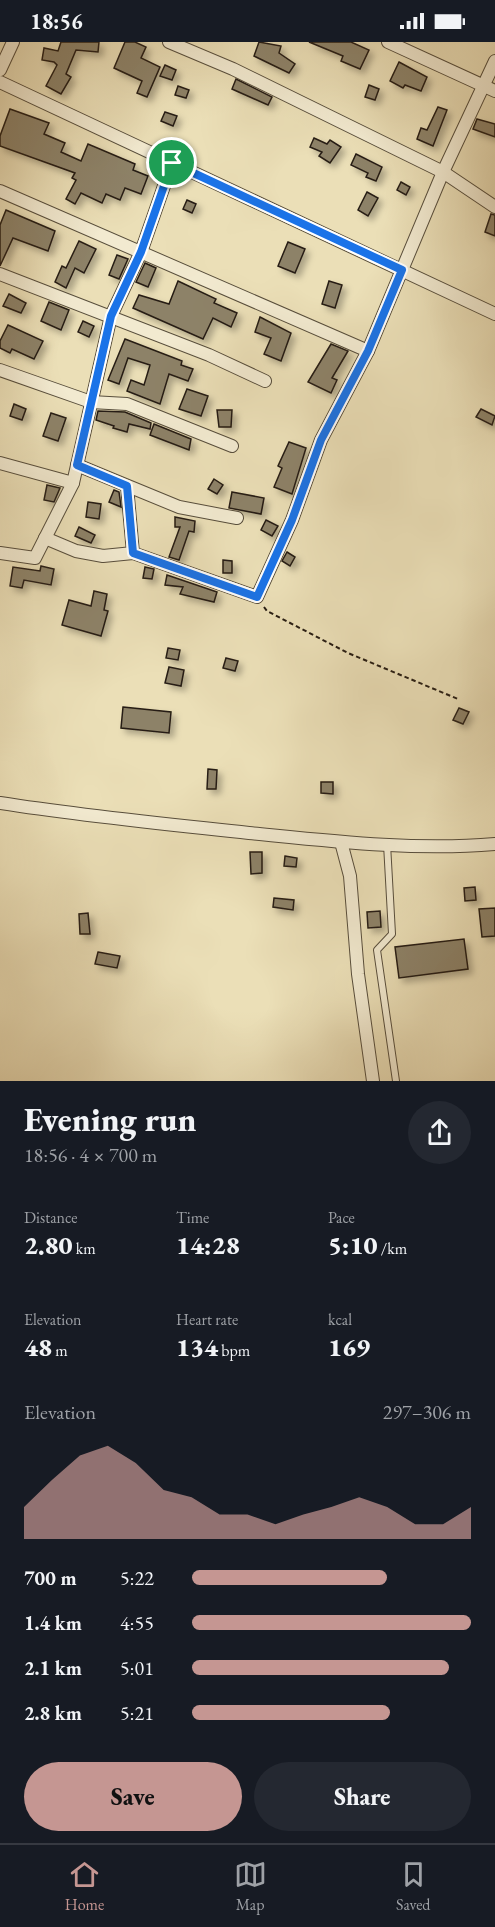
<!DOCTYPE html>
<meta charset="utf-8">
<style>
body{margin:0;font-family:"EB Garamond",serif;background:#242831;color:#f1f3f6;height:100vh;display:flex;flex-direction:column;font-size:22px;white-space:nowrap}
*{box-sizing:border-box;margin:0}
p{font-size:20px;color:#9ea1a6}
.icon{flex:none;width:33px;height:33px;fill:none;stroke:currentColor;stroke-width:2;stroke-linecap:round;stroke-linejoin:round}
.map{position:relative;height:1039px;overflow:hidden}
.panel{display:flex;flex-direction:column;background:#171b24;flex:1}
.panel>*{flex:none}
.pin{position:absolute;display:grid;place-items:center;width:51px;height:51px;color:#fff;margin:-26px;border:3px solid #fff;border-radius:50%;box-shadow:0 2px 6px #0007}
.round{display:grid;place-items:center;flex:none;width:63px;height:63px;border-radius:32px;background:#242831}
.headline{display:flex;align-items:center;justify-content:space-between;height:102px;padding:0 24px}
h1{font-size:33px;font-weight:800;line-height:45px}
.figures{display:grid;grid-template-columns:repeat(3,1fr);gap:9px;height:102px;padding:6px 24px}
.figures div{display:grid;align-content:center}
.figures b{font-size:26px;font-weight:800}
.figures small{font-size:16px;font-weight:400}
.figures p{font-size:16px}
.chart{height:168px;padding:12px 24px}
.chart p{display:flex;justify-content:space-between}
.chart svg{width:100%;height:108px;margin-top:6px;fill:#c59692;opacity:.7}
.button{display:flex;gap:12px;margin-top:auto;padding:12px 24px}
.button a{flex:1;height:69px;border-radius:36px;background:#c59692;color:#111;font-size:24px;font-weight:800;line-height:69px;text-align:center}
.button a+a{background:#242831;color:#f1f3f6}
ul{padding:0 24px;list-style:none;font-size:20px}
li{display:grid;grid-template-columns:96px 72px 1fr;align-items:center;height:45px}
li i{height:15px;border-radius:8px;background:#c59692}
.status{display:flex;justify-content:space-between;align-items:center;height:42px;padding:0 30px;background:#171b24;direction:ltr}
.status svg{height:16px;fill:currentColor}
.tabs{display:flex;justify-content:space-around;align-items:center;height:84px;border-top:2px solid #363941;background:#171b24;font-size:16px;color:#9ea1a6}
.tabs a{display:grid;justify-items:center;gap:3px}
.tabs .current{color:#c59692}
.map>svg:first-child{display:block}
.building{fill:#8d8268;stroke:#271d13;stroke-width:1.5;filter:url(#shadow)}
.lines{fill:none;stroke-linecap:round;stroke-linejoin:round}
.lane-casing{stroke:#584e3c;stroke-width:8}
.street-casing{stroke:#584e3c;stroke-width:14}
.path{stroke:#271d13;stroke-width:2;stroke-dasharray:4.5 3;stroke-linecap:butt}
.lane{stroke:#f2ead0;stroke-width:6}
.street{stroke:#f2ead0;stroke-width:12}
.route-casing{stroke:#fff;stroke-width:12}
.route{stroke:#1a73e8;stroke-width:8}
</style>
<div class="status"><b>18:56</b><svg viewBox="0 0 49 12"><path d="M0 12V9h3v3zM5 12V6h3v6zM10 12V3h3v9zM15 12V0h3v12zM26 1h20v11H26zM47 4h2v5h-2z"/></svg></div>
<div class="map">
<svg width="495" height="1039" viewBox="0 0 495 1039">
<defs>
<filter id="shadow"><feDropShadow dx="4.5" dy="4.5" stdDeviation="3" flood-color="#0004"/></filter>
</defs>
<rect width="100%" height="100%" fill="#ebdfb7"/>
<filter id="stains"><feTurbulence type="fractalNoise" baseFrequency=".00333" numOctaves="4"/><feColorMatrix values="0 0 0 0 .2 0 0 0 0 .09 0 0 0 0 .02 0 0 0 .5 -.17"/></filter>
<radialGradient id="worn" r=".72"><stop offset=".6" stop-color="#630" stop-opacity="0"/><stop offset="1" stop-color="#630" stop-opacity=".3"/></radialGradient>
<g class="building">
<path d="M 61,0 L 99,0 L 98,10 L 76,8 L 66,32 L 71,35 L 61,52 L 46,44 L 57,23 L 54,20 L 42,18 L 44,6 L 58,9 Z"/>
<path d="M 125,0 L 135,0 L 146,5 L 141,16 L 160,25 L 147,55 L 137,51 L 142,39 L 114,26 Z"/>
<path d="M 259,0 L 281,4 L 279,11 L 295,22 L 289,31 L 254,14 Z"/>
<path d="M 309,0 L 351,0 L 369,8 L 360,27 L 341,19 L 343,14 Z"/>
<path d="M 399,20 L 427,35 L 421,49 L 405,43 L 403,46 L 390,39 Z"/>
<path d="M 165,23 L 176,28 L 172,38 L 160,34 Z"/>
<path d="M 236,37 L 272,55 L 268,63 L 232,47 Z"/>
<path d="M 369,43 L 379,47 L 375,58 L 365,55 Z"/>
<path d="M 178,44 L 189,48 L 186,56 L 175,53 Z"/>
<path d="M 438,65 L 447,68 L 433,104 L 417,97 L 421,86 L 427,88 Z"/>
<path d="M 10,67 L 49,81 L 44,92 L 65,101 L 61,110 L 81,119 L 88,102 L 135,122 L 133,128 L 148,134 L 141,152 L 125,146 L 120,158 L 106,152 L 102,161 L 81,151 L 75,162 L 66,157 L 76,138 L 72,136 L 75,131 L 0,104 L 0,94 Z"/>
<path d="M 165,70 L 177,74 L 173,84 L 161,79 Z"/>
<path d="M 477,77 L 495,82 L 495,95 L 473,87 Z"/>
<path d="M 314,96 L 327,102 L 330,98 L 341,105 L 330,121 L 319,114 L 322,110 L 310,105 Z"/>
<path d="M 356,112 L 382,125 L 376,139 L 366,135 L 368,131 L 351,123 Z"/>
<path d="M 401,140 L 410,145 L 406,153 L 397,148 Z"/>
<path d="M 367,150 L 378,156 L 368,174 L 358,168 Z"/>
<path d="M 187,158 L 196,162 L 192,171 L 183,167 Z"/>
<path d="M 6,168 L 55,189 L 48,209 L 13,196 L 0,224 L 0,183 Z"/>
<path d="M 491,172 L 495,173 L 495,194 L 485,190 Z"/>
<path d="M 79,199 L 96,207 L 84,231 L 75,226 L 66,246 L 55,240 L 62,224 L 66,226 Z"/>
<path d="M 288,200 L 305,207 L 295,231 L 278,224 Z"/>
<path d="M 117,213 L 128,217 L 119,237 L 109,233 Z"/>
<path d="M 145,221 L 156,226 L 148,245 L 136,240 Z"/>
<path d="M 178,239 L 216,257 L 214,261 L 237,271 L 231,285 L 213,276 L 203,297 L 133,266 L 139,253 L 169,262 Z"/>
<path d="M 329,239 L 342,243 L 335,266 L 322,262 Z"/>
<path d="M 9,252 L 26,261 L 21,271 L 3,264 Z"/>
<path d="M 49,260 L 69,268 L 61,288 L 41,279 Z"/>
<path d="M 260,275 L 291,291 L 281,319 L 264,312 L 271,296 L 255,290 Z"/>
<path d="M 83,279 L 94,284 L 89,295 L 78,290 Z"/>
<path d="M 8,283 L 43,299 L 34,317 L 12,307 L 10,311 L 0,306 L 0,299 Z"/>
<path d="M 125,297 L 182,319 L 181,323 L 193,327 L 188,339 L 169,332 L 160,362 L 127,349 L 131,338 L 144,343 L 150,323 L 128,316 L 119,342 L 108,338 Z"/>
<path d="M 331,302 L 348,309 L 332,336 L 337,338 L 331,351 L 308,340 Z"/>
<path d="M 187,347 L 208,354 L 201,374 L 179,367 Z"/>
<path d="M 14,362 L 26,367 L 22,378 L 10,374 Z"/>
<path d="M 481,367 L 495,374 L 492,383 L 476,375 Z"/>
<path d="M 217,368 L 232,368 L 231,385 L 219,385 Z"/>
<path d="M 98,369 L 125,370 L 151,381 L 150,387 L 129,382 L 127,390 L 113,386 L 114,384 L 96,378 Z"/>
<path d="M 51,371 L 66,376 L 58,399 L 43,394 Z"/>
<path d="M 154,382 L 191,397 L 189,408 L 150,393 Z"/>
<path d="M 289,400 L 306,406 L 292,452 L 274,445 L 282,426 L 278,424 Z"/>
<path d="M 214,437 L 223,443 L 217,452 L 208,447 Z"/>
<path d="M 47,443 L 60,446 L 54,460 L 44,458 Z"/>
<path d="M 114,448 L 119,450 L 121,465 L 109,460 Z"/>
<path d="M 232,450 L 264,456 L 261,472 L 229,466 Z"/>
<path d="M 88,460 L 101,462 L 99,477 L 86,475 Z"/>
<path d="M 175,475 L 195,479 L 194,490 L 189,489 L 179,518 L 169,515 L 180,485 L 175,485 Z"/>
<path d="M 266,478 L 278,484 L 272,494 L 261,488 Z"/>
<path d="M 79,485 L 95,493 L 91,501 L 75,494 Z"/>
<path d="M 287,510 L 295,515 L 290,524 L 282,519 Z"/>
<path d="M 223,518 L 232,519 L 232,531 L 223,531 Z"/>
<path d="M 41,524 L 54,527 L 51,543 L 24,538 L 22,546 L 10,544 L 13,525 L 40,529 Z"/>
<path d="M 145,525 L 154,527 L 152,537 L 143,536 Z"/>
<path d="M 167,533 L 217,550 L 214,560 L 180,552 L 183,545 L 165,543 Z"/>
<path d="M 94,549 L 107,552 L 104,568 L 108,569 L 101,594 L 62,583 L 69,558 L 91,564 Z"/>
<path d="M 168,606 L 180,608 L 178,618 L 166,616 Z"/>
<path d="M 226,616 L 238,619 L 235,629 L 223,626 Z"/>
<path d="M 169,625 L 184,628 L 181,644 L 165,641 Z"/>
<path d="M 123,665 L 171,670 L 169,691 L 121,686 Z"/>
<path d="M 459,666 L 469,670 L 463,682 L 453,678 Z"/>
<path d="M 208,727 L 217,728 L 216,747 L 207,747 Z"/>
<path d="M 321,740 L 333,740 L 333,752 L 321,751 Z"/>
<path d="M 250,810 L 262,810 L 262,831 L 251,832 Z"/>
<path d="M 285,814 L 297,816 L 296,825 L 284,824 Z"/>
<path d="M 475,845 L 476,858 L 465,859 L 464,846 Z"/>
<path d="M 274,856 L 294,858 L 293,868 L 273,865 Z"/>
<path d="M 495,866 L 495,894 L 482,895 L 479,867 Z"/>
<path d="M 380,869 L 381,885 L 368,886 L 367,870 Z"/>
<path d="M 88,871 L 90,892 L 80,892 L 79,872 Z"/>
<path d="M 464,897 L 468,927 L 399,936 L 395,905 Z"/>
<path d="M 98,910 L 120,914 L 117,926 L 95,922 Z"/>
</g>
<g class="lines">
<defs>
<path id="lane" d="M 387,802 L 392,892 L 377,908 L 396,1039"/>
<g id="street">
<path d="M 169,0 L 233,27 L 443,130 L 495,165"/>
<path d="M 388,0 L 495,49"/>
<path d="M 0,28 L 13,0"/>
<path d="M 0,40 L 495,272"/>
<path d="M 0,149 L 368,309"/>
<path d="M 0,232 L 209,313 L 265,339"/>
<path d="M 0,328 L 91,360 L 127,362 L 232,404"/>
<path d="M 0,421 L 73,441"/>
<path d="M 77,423 L 179,465 L 237,476"/>
<path d="M 127,444 L 133,511"/>
<path d="M 45,496 L 76,509 L 103,514 L 133,511 L 257,555 L 292,478 L 321,398 L 368,309 L 443,130 L 495,19"/>
<path d="M 0,511 L 35,516 L 73,441 L 111,274 L 141,210 L 172,121"/>
<path d="M 0,761 C 82,774 166,782 249,791 C 330,799 414,809 495,802"/>
<path d="M 341,800 L 350,834 L 358,932 L 373,1039"/>
</g>
</defs>
<use href="#lane" class="lane-casing"/>
<use href="#street" class="street-casing"/>
<path class="path" d="M 264,565 L 267,569 L 348,611 L 458,657"/>
<use href="#lane" class="lane"/>
<use href="#street" class="street"/>
</g>
<g class="lines">
<defs>
<path id="route" d="M 172,121 L 402,228 L 368,309 L 321,398 L 292,478 L 257,555 L 133,511 L 127,444 L 77,423 L 111,274 L 141,210 Z"/>
</defs>
<use href="#route" class="route-casing"/>
<use href="#route" class="route"/>
</g>
<rect width="100%" height="100%" filter="url(#stains)"/>
<rect width="100%" height="100%" fill="url(#worn)"/>
</svg>
<div class="pin" style="left:172px;top:121px;background:#1e9e55"><svg class="icon" aria-label="arrive" viewBox="0 0 24 24"><path d="M6 21V4h12l-3 4 3 4H6"/></svg></div>
</div>
<section class="panel">
<div class="headline"><div><h1>Evening run</h1><p>18:56 · 4 × 700 m</p></div><a class="round"><svg class="icon" aria-label="share" viewBox="0 0 24 24"><path d="M12 15V3M7 8l5-5 5 5M5 13v7h14v-7"/></svg></a></div>
<div class="figures">
<div><p>Distance</p><b>2.80<small> km</small></b></div>
<div><p>Time</p><b>14:28</b></div>
<div><p>Pace</p><b>5:10<small> /km</small></b></div>
</div>
<div class="figures">
<div><p>Elevation</p><b>48<small> m</small></b></div>
<div><p>Heart rate</p><b>134<small> bpm</small></b></div>
<div><p>kcal</p><b>169</b></div>
</div>
<div class="chart"><p><span>Elevation</span>297–306 m</p>
<svg viewBox="0 0 160 44" preserveAspectRatio="none"><path d="M0 44V31L10 20L20 10L30 6L40 13L50 24L60 27L70 34L80 34L90 38L100 34L110 31L120 27L130 31L140 38L150 38L160 31V44z"/></svg>
</div>
<ul>
<li><b>700 m</b>5:22<i style="width:70%"></i></li>
<li><b>1.4 km</b>4:55<i style="width:100%"></i></li>
<li><b>2.1 km</b>5:01<i style="width:92%"></i></li>
<li><b>2.8 km</b>5:21<i style="width:71%"></i></li>
</ul>
<div class="button"><a>Save</a><a>Share</a></div>
</section>
<nav class="tabs">
<a class="current"><svg class="icon" aria-label="home" viewBox="0 0 24 24"><path d="M3 11l9-7 9 7M6 9v11h12V9"/></svg>Home</a>
<a><svg class="icon" aria-label="map" viewBox="0 0 24 24"><path d="M3 6l6-2 6 2 6-2v14l-6 2-6-2-6 2zM9 4v14M15 6v14"/></svg>Map</a>
<a><svg class="icon" aria-label="saved" viewBox="0 0 24 24"><path d="M7 4h10v16l-5-4-5 4z"/></svg>Saved</a>
</nav>
